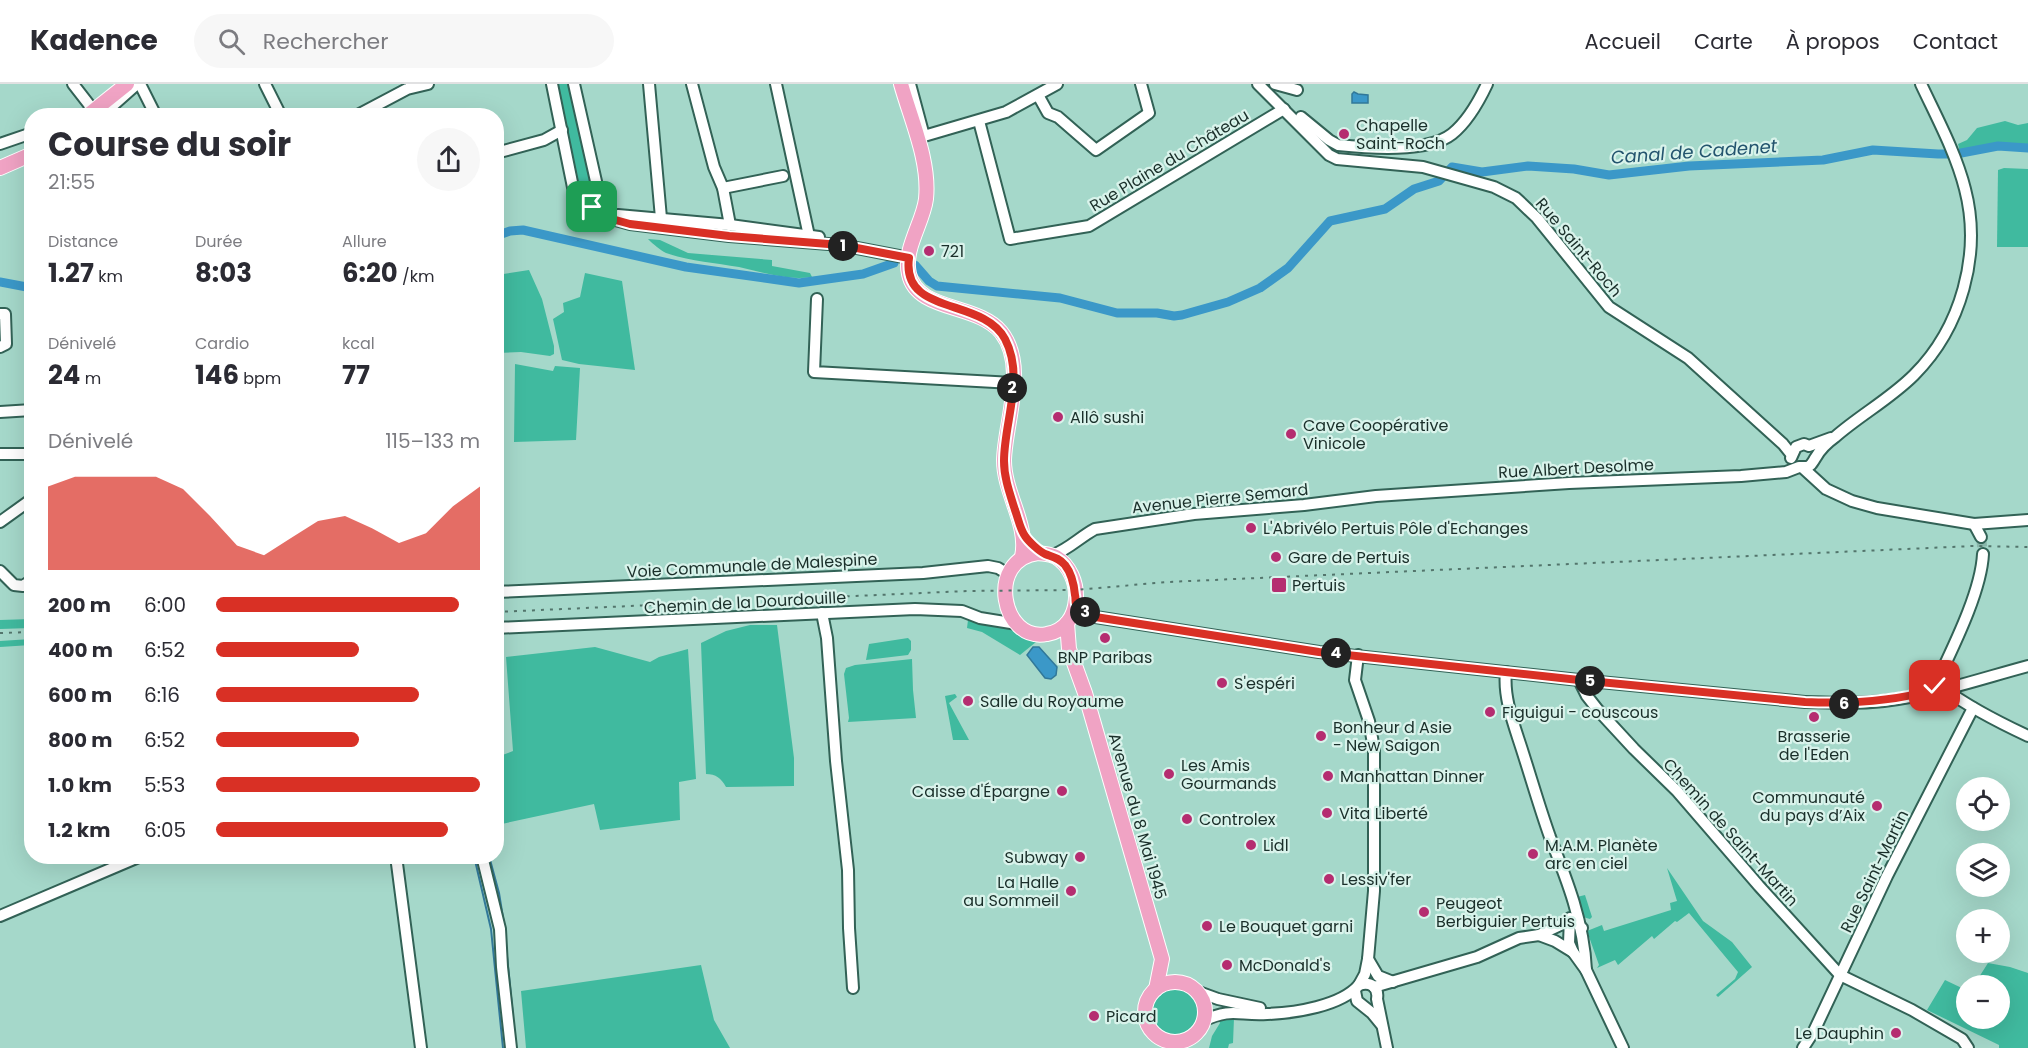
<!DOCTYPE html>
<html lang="fr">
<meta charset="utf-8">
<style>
body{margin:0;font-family:Poppins,sans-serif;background:#f7f7f7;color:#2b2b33;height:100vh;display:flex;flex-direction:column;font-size:22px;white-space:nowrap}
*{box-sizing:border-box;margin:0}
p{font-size:20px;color:#7c7c81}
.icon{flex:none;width:33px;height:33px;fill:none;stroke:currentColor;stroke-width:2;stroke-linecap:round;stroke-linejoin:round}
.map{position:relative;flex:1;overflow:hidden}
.sheet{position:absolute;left:24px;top:24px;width:480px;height:756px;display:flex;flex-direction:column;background:#fff;border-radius:24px;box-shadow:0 6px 24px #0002}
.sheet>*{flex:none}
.fabs{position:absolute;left:1956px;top:693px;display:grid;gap:12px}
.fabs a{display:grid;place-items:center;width:54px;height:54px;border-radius:50%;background:#fff;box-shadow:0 6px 24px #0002;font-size:30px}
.pin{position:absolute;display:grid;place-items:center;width:51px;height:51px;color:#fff;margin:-26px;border-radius:12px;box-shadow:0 3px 9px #0006}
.km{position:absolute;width:30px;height:30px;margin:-15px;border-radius:50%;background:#222;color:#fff;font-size:16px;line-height:30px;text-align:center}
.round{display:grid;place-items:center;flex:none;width:63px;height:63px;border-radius:32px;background:#f7f7f7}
.overview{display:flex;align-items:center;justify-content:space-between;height:102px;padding:0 24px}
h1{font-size:33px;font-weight:700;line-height:45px}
.metrics{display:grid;grid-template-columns:repeat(3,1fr);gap:9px;height:102px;padding:6px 24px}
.metrics div{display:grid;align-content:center}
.metrics b{font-size:26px;font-weight:700}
.metrics small{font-size:16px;font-weight:400}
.metrics p{font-size:16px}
.chart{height:168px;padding:12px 24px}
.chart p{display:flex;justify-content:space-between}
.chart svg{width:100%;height:108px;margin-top:6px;fill:#d93025;opacity:.7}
ul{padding:0 24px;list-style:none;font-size:20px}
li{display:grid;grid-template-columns:96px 72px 1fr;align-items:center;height:45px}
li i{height:15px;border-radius:8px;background:#d93025}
header{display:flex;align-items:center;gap:36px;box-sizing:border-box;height:84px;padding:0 30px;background:#fff;border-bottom:2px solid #e1e1e2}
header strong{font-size:28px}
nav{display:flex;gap:33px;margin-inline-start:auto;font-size:21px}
.search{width:420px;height:54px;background:#f7f7f7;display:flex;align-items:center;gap:15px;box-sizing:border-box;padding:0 21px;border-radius:33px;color:#7c7c81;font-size:22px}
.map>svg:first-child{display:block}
.green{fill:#40ba9f}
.water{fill:#3b98c8;stroke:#317899;stroke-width:1.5}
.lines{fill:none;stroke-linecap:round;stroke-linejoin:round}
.stream{stroke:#317899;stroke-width:2}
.canal{stroke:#3b98c8;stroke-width:9}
.minor-tunnel{stroke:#89b6aa;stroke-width:10;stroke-dasharray:10 5;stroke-linecap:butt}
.minor-casing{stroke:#326256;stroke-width:14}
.major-casing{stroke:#fff;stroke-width:16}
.minor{stroke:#fff;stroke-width:10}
.major{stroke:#f0a3c4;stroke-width:14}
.rail{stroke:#53756c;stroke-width:2;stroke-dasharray:3 6;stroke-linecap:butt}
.route-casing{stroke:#fff;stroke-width:12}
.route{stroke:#d93025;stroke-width:8}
.poi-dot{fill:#b52d70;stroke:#d9f3eb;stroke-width:2}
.labels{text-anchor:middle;stroke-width:4.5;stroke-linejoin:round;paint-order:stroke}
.poi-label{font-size:16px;fill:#1a2f2a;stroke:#d9f3eb;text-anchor:start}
.street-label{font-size:16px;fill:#1a2f2a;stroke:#d9f3eb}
.water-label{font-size:18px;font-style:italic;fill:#23546e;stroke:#d9f3eb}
</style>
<header>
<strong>Kadence</strong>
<div class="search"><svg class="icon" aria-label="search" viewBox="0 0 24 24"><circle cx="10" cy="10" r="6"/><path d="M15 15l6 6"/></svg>Rechercher</div>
<nav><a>Accueil</a><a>Carte</a><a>À propos</a><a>Contact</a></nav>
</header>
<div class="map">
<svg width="2028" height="964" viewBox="0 0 2028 964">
<rect width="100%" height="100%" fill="#a5d8ca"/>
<g class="green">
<path d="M 554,0 L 572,0 L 598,115 L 594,119 L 581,119 Z"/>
<path d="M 2005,37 L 2018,41 L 2028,39 L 2028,60 L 2007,60 L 1960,68 L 1958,60 L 1967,56 L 1977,44 Z"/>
<path d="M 2004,84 L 2028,85 L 2028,163 L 1997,163 L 1998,86 Z"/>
<path d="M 648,155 L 660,156 L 688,169 L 772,176 L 772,182 L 810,189 L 812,193 C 786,197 763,188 739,183 C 715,179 689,177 666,169 C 660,166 653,160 648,155 Z"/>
<path d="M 529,186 L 542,215 L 554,262 L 554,270 L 550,272 L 521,268 L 497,269 L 497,191 Z"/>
<path d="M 585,189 L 622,197 L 635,286 L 579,280 L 562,276 L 553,235 L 564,228 L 563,219 L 580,213 Z"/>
<path d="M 515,280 L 553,287 L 555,282 L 580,284 L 576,356 L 514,358 Z"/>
<path d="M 31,535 L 31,544 L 0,545 L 0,536 Z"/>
<path d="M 968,536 L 987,542 L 1005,542 L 1036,558 L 1020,571 L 982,548 L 967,544 Z"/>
<path d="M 750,541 L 777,541 L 794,674 L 794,702 L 726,703 C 721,694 716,690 706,690 L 701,559 L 726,547 Z"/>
<path d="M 908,554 L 911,557 L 911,566 L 908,571 L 866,576 L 869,560 Z"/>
<path d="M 31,555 L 31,561 L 0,563 L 0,557 Z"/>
<path d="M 595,563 L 650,578 L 659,573 L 688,565 L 696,695 L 679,698 L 680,736 L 600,746 L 594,720 L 497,741 L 497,673 L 513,667 L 506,573 Z"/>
<path d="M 912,575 L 913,606 L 916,634 L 848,638 L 849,634 L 844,590 L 846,584 L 855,581 Z"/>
<path d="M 955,610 L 957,613 L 949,619 L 969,656 L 953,656 L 945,612 Z"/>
<path d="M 1667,784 L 1703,837 L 1732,858 L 1752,883 L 1718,913 L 1716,911 L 1735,895 L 1738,888 L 1689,829 L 1677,838 L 1675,837 L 1654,855 L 1652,852 L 1618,881 L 1615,876 L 1597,884 L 1599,881 L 1587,847 L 1602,841 L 1604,847 L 1671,826 L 1670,819 L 1677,817 Z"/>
<path d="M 1585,811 L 1592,833 L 1590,835 L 1583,833 L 1577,813 Z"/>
<path d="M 1988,879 L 2010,883 L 2028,889 L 2028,964 L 1999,964 L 1999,961 L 1927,926 L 1945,896 L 1966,906 L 1966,934 L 2000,934 L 2000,902 L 1974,901 Z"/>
<path d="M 701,881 L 714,936 L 730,964 L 526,964 L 521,907 Z"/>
<circle cx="1174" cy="928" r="24"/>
<path d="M 1229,934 L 1234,934 L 1233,959 L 1229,960 L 1228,964 L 1209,964 L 1212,952 L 1220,939 L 1219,937 Z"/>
</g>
<g class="water">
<path d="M 1354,8 L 1358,10 L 1368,11 L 1368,19 L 1352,19 L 1352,10 Z"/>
<path d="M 1033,563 L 1039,563 L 1057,583 L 1056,591 L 1051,595 L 1045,594 L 1027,571 Z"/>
</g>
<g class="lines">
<g class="stream">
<path d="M 474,772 L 491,845 L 503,964"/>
<path d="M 489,772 L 499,809 L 505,846"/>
<path d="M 507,872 L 513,932"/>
</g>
<g class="canal">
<path d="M 496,152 L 510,147 L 523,146 L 686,183 L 799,199 L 863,190 L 894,179"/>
<path d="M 915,181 L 929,197 L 937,202 L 1060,214 L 1117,229 L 1157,229 L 1174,232 L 1182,231 L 1228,218 L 1260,204 L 1288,184 L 1330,137 L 1385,125 L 1414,105 L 1439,97 L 1452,83 L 1482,88 L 1528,82 L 1574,85 L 1609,91 L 1689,82 L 1823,76 L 1873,66 L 1938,70 L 1956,70 L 1998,62 L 2028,64"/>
<path d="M 0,198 L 32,204"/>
</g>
<path class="minor-tunnel" d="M 1981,453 L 1983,470"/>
<defs>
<g id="minor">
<path d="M 73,0 L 94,27"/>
<path d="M 140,0 L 156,32"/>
<path d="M 265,0 L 281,32"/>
<path d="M 552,0 L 576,118 L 580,123 L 592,123 L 612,135 L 630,140 L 729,152 L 841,161 L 909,174"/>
<path d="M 574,0 L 600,115 L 609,133"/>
<path d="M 649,0 L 661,134"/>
<path d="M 692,0 L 714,83 L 723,104 L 730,141"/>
<path d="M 776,0 L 809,152"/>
<path d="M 910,0 L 924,52 L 1006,28 L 1057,0"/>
<path d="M 1258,0 L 1329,71 L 1337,75 L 1423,83 L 1494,103 L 1516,114 L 1537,134 L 1609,223 L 1688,274 L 1783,360 L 1791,370"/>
<path d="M 1275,0 L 1297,6"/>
<path d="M 1038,11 L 1048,29 L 1058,33 L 1096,66 L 1149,29 L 1141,0"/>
<path d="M 101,32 L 137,0"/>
<path d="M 356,32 L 407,5 L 428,0"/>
<path d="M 1301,33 L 1329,56 L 1338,61 C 1368,64 1428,69 1452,50 C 1467,38 1479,17 1487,0"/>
<path d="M 979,37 L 1010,155 L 1089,142 L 1284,25"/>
<path d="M 0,60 L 32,49"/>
<path d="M 496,69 L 544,56 L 562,46"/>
<path d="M 723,104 L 783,92"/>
<path d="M 612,135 L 618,131 L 730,141 L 819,153"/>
<path d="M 817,215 L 814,288 L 1013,299"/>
<path d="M 0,230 L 5,230 L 6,260 L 0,263"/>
<path d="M 0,328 L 32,326"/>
<path d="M 0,370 L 32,370"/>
<path d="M 1791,374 L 1796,363 L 1804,360 L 1809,362 L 1831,354"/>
<path d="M 1803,384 L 1826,405 L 1852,417 L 1877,424 L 1974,440 L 2028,436"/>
<path d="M 0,438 L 32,415"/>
<path d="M 1974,440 L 1981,453"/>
<path d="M 1053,471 C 1069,465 1080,453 1095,445 L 1194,430 L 1304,421 L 1376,412 L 1569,399 L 1741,392 L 1786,388 L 1799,383 L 1808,383 C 1813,380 1813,377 1816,373 C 1820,366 1828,358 1835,353 C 1860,331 1890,315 1914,291 C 1961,244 1982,170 1965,105 C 1956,69 1937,34 1921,0"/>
<path d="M 0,487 L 14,501 L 23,502 L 32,496"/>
<path d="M 496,508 L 923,489 L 988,482 L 998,484 L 1008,490"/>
<path d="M 822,529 L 827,554 L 836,677 L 848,786 L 849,844 L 853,904"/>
<path d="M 1073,532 L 1089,532 L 1076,520"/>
<path d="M 1089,532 L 1319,568 L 1579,596 L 1805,618 C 1832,619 1858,620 1884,617 C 1930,612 1983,594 2028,582"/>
<path d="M 496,544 L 915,525 L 962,527 L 980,534 L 1017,540"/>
<path d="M 1358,571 L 1355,596 L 1369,637 L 1374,665 L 1374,807 L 1368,875 L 1365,890 L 1359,901"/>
<path d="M 1506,588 C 1503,615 1515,643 1523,669 C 1532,697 1540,725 1550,753 C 1567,796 1584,839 1586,886"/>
<path d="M 1579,596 L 1587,612 L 1598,626 L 1634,665 L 1677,707 L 1759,802 L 1840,891 L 1912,926 L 1962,955 L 1968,964"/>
<path d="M 1943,604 C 1970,624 1998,638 2028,652"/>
<path d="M 1933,606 C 1950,569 1981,510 1983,470"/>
<path d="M 396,772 L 421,964"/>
<path d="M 482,772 L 500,845 L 502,883 L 511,964"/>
<path d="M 0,832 L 141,772"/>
<path d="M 1570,834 L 1569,859 L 1573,868 L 1586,886 L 1623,964"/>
<path d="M 1539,851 L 1555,857 L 1573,868"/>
<path d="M 1368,875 L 1378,892 L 1393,898"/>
<path d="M 1374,903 L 1477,873 L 1519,854 L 1539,851 L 1569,837 L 1576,839 L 1582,844"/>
<path d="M 1196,907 L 1218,915 L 1260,924"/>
<path d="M 1355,907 L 1357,917 L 1372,929 L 1381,940"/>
<path d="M 1203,937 C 1232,923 1239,932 1267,930 C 1295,929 1341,922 1359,901 C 1370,897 1379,903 1377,915 L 1387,964"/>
<path d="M 1803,964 L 1814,947 L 1887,792 L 1973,624"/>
</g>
<g id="major">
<path d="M 901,0 C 911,36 930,77 926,115 C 923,139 903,165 909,190 C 917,228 977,219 1001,248 C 1028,282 1005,338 1004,376 C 1004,410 1029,440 1022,473"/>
<path d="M 87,32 L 127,0"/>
<path d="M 0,84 L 32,70"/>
<path d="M 1038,469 C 1044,470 1051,470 1056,473 C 1084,490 1084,544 1047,550 C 1001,559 986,475 1038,469 Z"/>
<path d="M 1067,539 L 1069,565 L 1085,609 L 1162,875 L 1156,905"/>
<circle cx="1175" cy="928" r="30"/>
</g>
</defs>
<use href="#minor" class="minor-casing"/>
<use href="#major" class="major-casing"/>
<use href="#minor" class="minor"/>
<use href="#major" class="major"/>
<g class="rail">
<path d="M 496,528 L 967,507 L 1074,506 L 1168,498 L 1973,462 L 2028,463"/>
<path d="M 0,549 L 32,548"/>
</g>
</g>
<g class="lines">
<defs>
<path id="route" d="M 592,123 L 612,135 L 630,140 L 729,152 L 841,161 L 909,174 C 901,232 983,213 1005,255 C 1025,293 1004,338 1004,377 C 1004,394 1010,410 1015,426 C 1018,434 1020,445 1025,452 C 1029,458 1039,467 1045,470 C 1053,473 1059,474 1065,481 C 1072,490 1074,500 1075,511 C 1076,514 1075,517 1076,520 C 1078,524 1086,529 1089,532 L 1319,568 L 1579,596 L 1805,618 C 1849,620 1891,618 1933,606 L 1935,602"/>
</defs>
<use href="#route" class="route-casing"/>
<use href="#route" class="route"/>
</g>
<g class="poi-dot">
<circle cx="1344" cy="50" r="6"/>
<circle cx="929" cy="167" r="6"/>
<circle cx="1058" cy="333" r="6"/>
<circle cx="1291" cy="350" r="6"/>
<circle cx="1251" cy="444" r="6"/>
<circle cx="1276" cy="473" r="6"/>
<rect x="1271" y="493" width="16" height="16" rx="3"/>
<circle cx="1105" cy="554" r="6"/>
<circle cx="1222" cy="599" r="6"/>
<circle cx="968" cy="617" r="6"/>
<circle cx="1490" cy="628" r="6"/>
<circle cx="1814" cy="633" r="6"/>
<circle cx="1321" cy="652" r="6"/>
<circle cx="1169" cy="690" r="6"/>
<circle cx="1328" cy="692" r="6"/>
<circle cx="1062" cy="707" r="6"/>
<circle cx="1877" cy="722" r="6"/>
<circle cx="1327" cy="729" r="6"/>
<circle cx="1187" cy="735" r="6"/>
<circle cx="1251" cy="761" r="6"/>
<circle cx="1533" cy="770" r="6"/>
<circle cx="1080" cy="773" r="6"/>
<circle cx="1329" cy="795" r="6"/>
<circle cx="1071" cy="807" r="6"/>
<circle cx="1424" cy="828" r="6"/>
<circle cx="1207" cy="842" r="6"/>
<circle cx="1227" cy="881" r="6"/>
<circle cx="1094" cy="932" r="6"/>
<circle cx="1896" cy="949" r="6"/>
</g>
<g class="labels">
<g class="poi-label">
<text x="1356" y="47">Chapelle<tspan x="1356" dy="18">Saint-Roch</tspan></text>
<text x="941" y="173">721</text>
<text x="1070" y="339">Allô sushi</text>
<text x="1303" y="347">Cave Coopérative<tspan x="1303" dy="18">Vinicole</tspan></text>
<text x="1263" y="450">L'Abrivélo Pertuis Pôle d'Echanges</text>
<text x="1288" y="479">Gare de Pertuis</text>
<text x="1292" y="507">Pertuis</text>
<text x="1105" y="579" text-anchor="middle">BNP Paribas</text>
<text x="1234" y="605">S'espéri</text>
<text x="980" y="623">Salle du Royaume</text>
<text x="1502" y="634">Figuigui - couscous</text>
<text x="1333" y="649">Bonheur d Asie<tspan x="1333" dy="18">- New Saigon</tspan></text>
<text x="1814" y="658" text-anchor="middle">Brasserie<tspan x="1814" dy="18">de l'Eden</tspan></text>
<text x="1181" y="687">Les Amis<tspan x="1181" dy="18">Gourmands</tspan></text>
<text x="1340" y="698">Manhattan Dinner</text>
<text x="1050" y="713" text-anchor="end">Caisse d'Épargne</text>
<text x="1865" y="719" text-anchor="end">Communauté<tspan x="1865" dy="18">du pays d’Aix</tspan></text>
<text x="1339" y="735">Vita Liberté</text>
<text x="1199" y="741">Controlex</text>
<text x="1263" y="767">Lidl</text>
<text x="1545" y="767">M.A.M. Planète<tspan x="1545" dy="18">arc en ciel</tspan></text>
<text x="1068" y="779" text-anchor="end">Subway</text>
<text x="1341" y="801">Lessiv'fer</text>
<text x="1059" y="804" text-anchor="end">La Halle<tspan x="1059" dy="18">au Sommeil</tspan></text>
<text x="1436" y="825">Peugeot<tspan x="1436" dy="18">Berbiguier Pertuis</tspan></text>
<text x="1219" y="848">Le Bouquet garni</text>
<text x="1239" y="887">McDonald's</text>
<text x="1106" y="938">Picard</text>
<text x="1884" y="955" text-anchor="end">Le Dauphin</text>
</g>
<g class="street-label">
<text transform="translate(1169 76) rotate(-31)" y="6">Rue Plaine du Château</text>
<text transform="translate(1579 163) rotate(50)" y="6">Rue Saint-Roch</text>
<text transform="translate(1576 384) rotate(-3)" y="6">Rue Albert Desolme</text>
<text transform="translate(1220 414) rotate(-6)" y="6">Avenue Pierre Semard</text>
<text transform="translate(752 481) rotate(-3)" y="6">Voie Communale de Malespine</text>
<text transform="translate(745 518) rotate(-3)" y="6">Chemin de la Dourdouille</text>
<text transform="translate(1138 732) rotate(74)" y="6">Avenue du 8 Mai 1945</text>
<text transform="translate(1731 748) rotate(48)" y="6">Chemin de Saint-Martin</text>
<text transform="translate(1874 787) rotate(-64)" y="6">Rue Saint-Martin</text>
</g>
<g class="water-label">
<text transform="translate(1694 68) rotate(-4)" y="6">Canal de Cadenet</text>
</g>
</g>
</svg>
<div class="fabs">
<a><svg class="icon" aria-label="locate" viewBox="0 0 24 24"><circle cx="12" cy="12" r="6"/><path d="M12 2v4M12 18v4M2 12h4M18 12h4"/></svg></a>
<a><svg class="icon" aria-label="layers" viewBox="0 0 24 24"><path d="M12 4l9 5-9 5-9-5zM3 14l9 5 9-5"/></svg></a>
<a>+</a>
<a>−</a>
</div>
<div class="pin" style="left:592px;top:123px;background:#1e9e55"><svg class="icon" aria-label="arrive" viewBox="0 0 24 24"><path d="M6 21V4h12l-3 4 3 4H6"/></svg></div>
<div class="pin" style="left:1935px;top:602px;background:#d93025"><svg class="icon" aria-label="check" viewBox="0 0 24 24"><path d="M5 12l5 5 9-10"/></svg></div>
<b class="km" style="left:843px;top:162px">1</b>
<b class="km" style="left:1012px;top:304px">2</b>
<b class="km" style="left:1085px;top:528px">3</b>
<b class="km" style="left:1336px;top:569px">4</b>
<b class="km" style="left:1590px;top:597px">5</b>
<b class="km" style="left:1844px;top:620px">6</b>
<section class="sheet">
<div class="overview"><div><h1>Course du soir</h1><p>21:55</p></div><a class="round"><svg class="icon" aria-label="share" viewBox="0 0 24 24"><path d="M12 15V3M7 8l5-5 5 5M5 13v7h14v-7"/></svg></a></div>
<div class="metrics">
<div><p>Distance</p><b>1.27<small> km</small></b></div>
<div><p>Durée</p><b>8:03</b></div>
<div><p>Allure</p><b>6:20<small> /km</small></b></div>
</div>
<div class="metrics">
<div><p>Dénivelé</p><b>24<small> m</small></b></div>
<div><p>Cardio</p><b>146<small> bpm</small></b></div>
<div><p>kcal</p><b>77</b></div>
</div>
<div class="chart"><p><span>Dénivelé</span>115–133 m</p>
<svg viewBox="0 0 160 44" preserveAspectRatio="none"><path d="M0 44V10L10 6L20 6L30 6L40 6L50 11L60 22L70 34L80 38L90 31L100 24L110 22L120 27L130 33L140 29L150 18L160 10V44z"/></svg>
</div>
<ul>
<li><b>200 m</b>6:00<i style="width:92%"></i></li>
<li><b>400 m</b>6:52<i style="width:54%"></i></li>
<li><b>600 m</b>6:16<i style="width:77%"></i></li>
<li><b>800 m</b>6:52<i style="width:54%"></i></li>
<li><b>1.0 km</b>5:53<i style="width:100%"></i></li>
<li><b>1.2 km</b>6:05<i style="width:88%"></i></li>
</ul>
</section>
</div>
